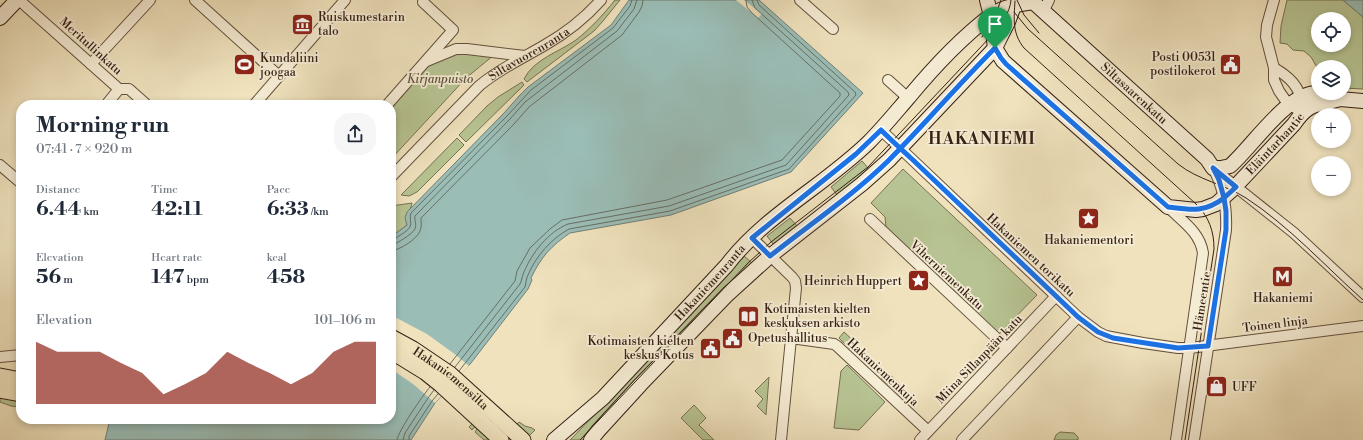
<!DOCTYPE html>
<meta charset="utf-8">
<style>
body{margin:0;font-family:"Libre Bodoni",serif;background:#f6f6f7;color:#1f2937;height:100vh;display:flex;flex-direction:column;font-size:15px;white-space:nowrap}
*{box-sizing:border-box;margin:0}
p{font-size:13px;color:#747a83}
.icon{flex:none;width:22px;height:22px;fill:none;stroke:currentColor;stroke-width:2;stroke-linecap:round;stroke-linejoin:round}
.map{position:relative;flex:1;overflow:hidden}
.drawer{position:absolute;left:16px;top:100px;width:380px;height:324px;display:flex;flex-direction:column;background:#fff;border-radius:16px;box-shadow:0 2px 6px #0003}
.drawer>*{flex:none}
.controls{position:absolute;left:1311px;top:12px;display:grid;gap:8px}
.controls a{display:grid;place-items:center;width:40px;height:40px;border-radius:50%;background:#fff;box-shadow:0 2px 6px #0003;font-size:20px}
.pin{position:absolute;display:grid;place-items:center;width:34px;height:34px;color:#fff;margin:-41px -17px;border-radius:50% 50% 50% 0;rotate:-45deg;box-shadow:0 0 4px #0007}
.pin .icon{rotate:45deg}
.round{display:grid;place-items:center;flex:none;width:42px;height:42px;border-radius:16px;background:#f6f6f7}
.headline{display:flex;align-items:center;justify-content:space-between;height:68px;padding:0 20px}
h1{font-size:22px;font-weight:700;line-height:30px}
.stats{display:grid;grid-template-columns:repeat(3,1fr);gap:6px;height:68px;padding:4px 20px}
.stats div{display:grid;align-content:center}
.stats b{font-size:20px;font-weight:700}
.stats small{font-size:11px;font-weight:400}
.stats p{font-size:11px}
.chart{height:112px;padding:8px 20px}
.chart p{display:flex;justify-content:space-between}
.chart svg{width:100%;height:72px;margin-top:4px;fill:#8f2418;opacity:.7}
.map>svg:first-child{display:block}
.green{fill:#b7c392;stroke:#767153;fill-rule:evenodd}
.water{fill:#9abdb6;stroke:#727e75}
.pier{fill:#efe2bd}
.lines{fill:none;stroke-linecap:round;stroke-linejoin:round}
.shore{stroke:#686e65;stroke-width:1}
.street-casing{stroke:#64503e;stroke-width:12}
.secondary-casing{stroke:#351f14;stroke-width:16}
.primary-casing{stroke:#351f14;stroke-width:17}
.street{stroke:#f5ecd4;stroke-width:10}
.secondary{stroke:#f5ecd4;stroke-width:14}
.primary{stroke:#efe2bd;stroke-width:15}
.tram{stroke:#351f14;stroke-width:1}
.route-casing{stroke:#fff;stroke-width:8}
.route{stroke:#1a73e8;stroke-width:5}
.labels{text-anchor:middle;stroke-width:3.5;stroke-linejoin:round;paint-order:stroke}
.poi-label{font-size:12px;fill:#351f14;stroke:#f5ecd4;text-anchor:start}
.street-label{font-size:12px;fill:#351f14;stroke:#f5ecd4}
.park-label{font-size:12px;font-style:italic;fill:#5c503a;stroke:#f5ecd4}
.district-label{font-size:16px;font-weight:bold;letter-spacing:1px;fill:#351f14;stroke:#f5ecd4}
</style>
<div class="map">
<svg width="1363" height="440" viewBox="0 0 1363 440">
<rect width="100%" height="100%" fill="#efe2bd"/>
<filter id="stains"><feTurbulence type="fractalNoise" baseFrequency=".005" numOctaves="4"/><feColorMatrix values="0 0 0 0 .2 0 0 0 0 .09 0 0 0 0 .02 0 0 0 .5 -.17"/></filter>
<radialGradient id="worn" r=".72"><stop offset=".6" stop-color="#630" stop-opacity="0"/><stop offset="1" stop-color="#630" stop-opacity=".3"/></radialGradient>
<g class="green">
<path d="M 615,0 L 620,0 L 603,21 L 594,31 L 527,82 L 524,79 C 534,59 559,52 576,40 C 591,28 603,15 615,0 Z"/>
<path d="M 1287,0 L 1343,0 L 1363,17 L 1363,89 L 1344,88 L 1344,67 L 1318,67 L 1318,69 L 1311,57 L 1304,51 L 1293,50 L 1287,44 L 1280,43 L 1281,26 ZM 1318,19 L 1344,19 L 1344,45 L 1318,45 Z"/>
<path d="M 458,52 L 494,55 L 466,78 L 391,159 L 391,109 L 430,64 Z"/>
<path d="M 522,82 L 524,85 L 466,142 L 459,135 L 487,106 L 498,97 Z"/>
<path d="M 457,138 L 464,145 L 417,192 L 409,196 L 401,195 Z"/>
<path d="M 862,161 L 869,169 L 837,195 L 831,187 Z"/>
<path d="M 903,169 L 1037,295 L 999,334 L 886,227 L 885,217 L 871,203 Z"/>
<path d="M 412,203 C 411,213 403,210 407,225 L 391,237 L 391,206 Z"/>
<path d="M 790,218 L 797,226 L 773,244 L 767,236 Z"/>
<path d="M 744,256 L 752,263 L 584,440 L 570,440 L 603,406 Z"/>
<path d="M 844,332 L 856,343 L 850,349 L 839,338 Z"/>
<path d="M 847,365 L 885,402 L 859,430 L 834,428 L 841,371 Z"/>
<path d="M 887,372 L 907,391 L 902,397 L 881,378 Z"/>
<path d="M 769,377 L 766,415 L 757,406 L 763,399 L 755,391 Z"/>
<path d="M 0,397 L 21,401 L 21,407 L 11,406 L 0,402 Z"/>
<path d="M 694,405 L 706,418 L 699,425 L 714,440 L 703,440 L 681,418 Z"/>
<path d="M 519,422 L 525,426 L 532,428 L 535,430 L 528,437 L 515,426 Z"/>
<path d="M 473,423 L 491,440 L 484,440 L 475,432 L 477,429 L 475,427 L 472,430 L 469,427 Z"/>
<path d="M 1060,432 L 1074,433 L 1078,437 L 1078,440 L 1054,440 L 1056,435 Z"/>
</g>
<g class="water">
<path d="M 629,0 L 759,0 L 863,93 L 791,172 L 671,215 L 570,233 C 551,246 541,257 531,278 L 532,280 L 528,289 L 471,363 L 435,403 L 411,440 L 105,440 L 110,419 L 391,419 L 391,237 L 407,225 L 405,218 L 407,212 L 504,113 L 519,96 L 528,87 L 611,25 Z"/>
<path d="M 1343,0 L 1363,0 L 1363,17 Z"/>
</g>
<g class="pier">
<path d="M 736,0 L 744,0 L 762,14 L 758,18 Z"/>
<path d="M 391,315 L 427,334 L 456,355 L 469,366 L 435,403 L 413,384 L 391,369 Z"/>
</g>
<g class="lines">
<g class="shore">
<path d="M 391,240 C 395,239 408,231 410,227 C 412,223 409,218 411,213 L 507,116 L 531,90 L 613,28 L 630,6 L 632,0"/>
<path d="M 391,245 C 397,244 412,234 415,229 C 417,224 414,220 415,216 L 510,119 L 525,102 L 617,31 L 634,9 L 637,0"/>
<path d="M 391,251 C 400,250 417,239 420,231 C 422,227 421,222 421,218 L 514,124 L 529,107 L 622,35 L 639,12 L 642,6 L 643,0"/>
<path d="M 450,364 L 515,281 L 517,271 L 530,248 L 550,229 L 562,220 L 667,200 L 782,160 L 840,96 L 840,93 L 751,12 L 747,7 L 746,0"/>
<path d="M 455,367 L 520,284 C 522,280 522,276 524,272 C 532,253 548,232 568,224 L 669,206 L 786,165 L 849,95 L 848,92 L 755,8 L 752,0"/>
<path d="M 459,371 L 525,287 C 526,283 526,279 528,275 C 536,256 551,239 569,229 L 670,211 L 789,169 L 856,95 L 855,92 L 759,5 L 757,0"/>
<path d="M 397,440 C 398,431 423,395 430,387"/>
<path d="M 403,440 L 405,433 L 428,398 L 434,390"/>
<path d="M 409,440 L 409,436 L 432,401 L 438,394"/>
</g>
<defs>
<g id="street">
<path d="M 19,0 L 119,89 L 129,89 L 147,105"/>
<path d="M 195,0 L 279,76"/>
<path d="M 800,0 L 833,29"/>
<path d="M 1274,0 L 1267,25 L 1266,37 L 1274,68 L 1274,80 L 1279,91 L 1288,104 L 1302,112"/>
<path d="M 1046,6 L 1049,0"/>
<path d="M 427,61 L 456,49 L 467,49 L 525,56"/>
<path d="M 91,64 L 150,0"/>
<path d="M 1274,68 C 1288,76 1300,86 1302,104"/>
<path d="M 888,80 L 908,98"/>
<path d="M 106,105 L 119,89"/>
<path d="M 254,105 L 345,0"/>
<path d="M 387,105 L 453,30 L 423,2"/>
<path d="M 881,130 L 1078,317 L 1098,332 L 1106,336 L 1143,343 L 1178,348 L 1190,348 L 1363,326"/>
<path d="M 0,165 L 21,183"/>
<path d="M 1216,171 L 1294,233 L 1363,297"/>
<path id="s1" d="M 391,177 L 479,86 C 499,69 523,58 545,45 C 566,33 585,18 601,0"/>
<path d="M 1168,207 C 1182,221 1200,232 1203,253 L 1176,440"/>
<path d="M 870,219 L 1007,348"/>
<path d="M 752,238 L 792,277 L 795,281 L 796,288 L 781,440"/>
<path d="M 791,338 L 834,344 L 837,346 L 928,431"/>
<path d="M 0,357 L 21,355"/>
<path d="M 920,440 L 1056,296"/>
<path d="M 962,440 L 1078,317"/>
<path d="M 1194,440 L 1226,230 C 1227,208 1224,188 1213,168"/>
</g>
<g id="secondary">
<path id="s2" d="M 987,0 L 991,16 L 995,48 L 1003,61 L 1168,207 L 1196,210 L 1203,209 L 1216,204 L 1232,190 L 1294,124 C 1309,102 1316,106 1340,99"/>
<path id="s3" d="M 1031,0 L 1207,159 L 1213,168 L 1221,168 L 1230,166 C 1253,146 1287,92 1318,93"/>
<path d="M 0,18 L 17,0"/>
<path d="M 1332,96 L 1340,99 L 1363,101"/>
<path id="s4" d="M 554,440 L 603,398 L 727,265 C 765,215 824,186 869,142 C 883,128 896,112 909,97 C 933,68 960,39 990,16 C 1003,6 1018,5 1033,2"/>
<path d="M 591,440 L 598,431 L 641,384 L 728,294 L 770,256 L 862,184 L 889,160 L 995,48 L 1008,22 L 1016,0"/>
</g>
<g id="primary">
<path id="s5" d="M 391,337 L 413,349 L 450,374 L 523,440"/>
<path d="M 391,351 L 425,372 L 440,384 L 501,440"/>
<path d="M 0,376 L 21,380"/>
<path d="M 0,390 L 21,394"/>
</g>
</defs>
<use href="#street" class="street-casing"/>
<use href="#secondary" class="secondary-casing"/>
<use href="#primary" class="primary-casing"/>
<use href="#street" class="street"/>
<use href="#secondary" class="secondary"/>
<use href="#primary" class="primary"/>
<g class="tram">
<path d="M 1017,0 L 1024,15 L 1039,33"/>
<path d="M 1015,1 C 1014,19 1012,33 1024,48 L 1196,204 C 1209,217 1214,231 1214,249 L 1185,440"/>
<path d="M 1014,12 L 1028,29 L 1178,164 C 1198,180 1224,184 1246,198 C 1289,226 1325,266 1363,300"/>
<path d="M 982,37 L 994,19 L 1001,0"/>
<path d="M 580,440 L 748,263 L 771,242 L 868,167 L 993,34 C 1001,24 1010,13 1011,0"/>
</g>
</g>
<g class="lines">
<defs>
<path id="route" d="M 995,48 C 972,71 950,95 928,119 C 915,133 902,147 888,161 C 852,196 809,225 770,256 L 752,238 L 856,154 L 881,130 C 891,140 902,150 913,160 L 1078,317 L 1098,332 L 1113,338 L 1178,348 L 1208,346 L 1226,230 L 1226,211 L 1224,198 L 1236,187 L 1213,168 L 1219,180 L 1224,198 C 1204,213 1191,210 1168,207 L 1006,64 L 1001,58 L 995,48"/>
</defs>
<use href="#route" class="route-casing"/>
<use href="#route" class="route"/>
</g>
<defs>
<symbol id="museum-square" viewBox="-11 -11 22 22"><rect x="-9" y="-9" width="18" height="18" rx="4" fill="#8f2418" stroke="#f5ecd4"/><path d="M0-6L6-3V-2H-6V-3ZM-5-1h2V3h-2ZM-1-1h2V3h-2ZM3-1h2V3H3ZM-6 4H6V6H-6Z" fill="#fff"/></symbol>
<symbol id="civic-square" viewBox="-11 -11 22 22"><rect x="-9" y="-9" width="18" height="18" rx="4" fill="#8f2418" stroke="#f5ecd4"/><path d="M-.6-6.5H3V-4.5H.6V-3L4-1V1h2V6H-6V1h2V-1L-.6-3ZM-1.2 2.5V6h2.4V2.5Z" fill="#fff"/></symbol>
<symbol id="stadium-square" viewBox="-11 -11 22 22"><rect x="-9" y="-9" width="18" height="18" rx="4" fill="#8f2418" stroke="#f5ecd4"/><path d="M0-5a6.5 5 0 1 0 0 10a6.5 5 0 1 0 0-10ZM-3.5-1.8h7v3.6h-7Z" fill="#fff"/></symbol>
<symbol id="sight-square" viewBox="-11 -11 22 22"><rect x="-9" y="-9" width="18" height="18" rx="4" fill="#8f2418" stroke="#f5ecd4"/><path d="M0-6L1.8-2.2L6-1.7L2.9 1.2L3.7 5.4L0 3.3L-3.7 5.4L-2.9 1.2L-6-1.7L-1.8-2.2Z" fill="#fff"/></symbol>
<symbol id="metro-square" viewBox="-11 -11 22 22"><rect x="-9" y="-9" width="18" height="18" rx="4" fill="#8f2418" stroke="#f5ecd4"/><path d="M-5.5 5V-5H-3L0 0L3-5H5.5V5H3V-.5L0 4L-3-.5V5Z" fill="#fff"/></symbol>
<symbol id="library-square" viewBox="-11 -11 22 22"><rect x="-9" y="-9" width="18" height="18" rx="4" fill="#8f2418" stroke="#f5ecd4"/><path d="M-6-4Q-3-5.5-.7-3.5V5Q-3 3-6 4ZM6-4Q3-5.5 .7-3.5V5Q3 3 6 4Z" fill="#fff"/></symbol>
<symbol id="shop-square" viewBox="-11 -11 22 22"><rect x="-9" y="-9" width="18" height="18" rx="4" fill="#8f2418" stroke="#f5ecd4"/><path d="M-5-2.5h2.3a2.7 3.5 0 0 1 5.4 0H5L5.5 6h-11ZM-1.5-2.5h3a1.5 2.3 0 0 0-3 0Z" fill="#fff"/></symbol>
</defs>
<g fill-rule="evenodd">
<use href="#museum-square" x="290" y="12" width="25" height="25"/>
<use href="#civic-square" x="1218" y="52" width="25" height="25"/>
<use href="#stadium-square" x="232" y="52" width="25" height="25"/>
<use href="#sight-square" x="1076" y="206" width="25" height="25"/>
<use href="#metro-square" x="1270" y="264" width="25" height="25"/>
<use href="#sight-square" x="906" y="268" width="25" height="25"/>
<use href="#library-square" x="736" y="304" width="25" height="25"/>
<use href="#civic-square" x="720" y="326" width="25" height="25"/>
<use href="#civic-square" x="698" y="336" width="25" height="25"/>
<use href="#shop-square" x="1204" y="374" width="25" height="25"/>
</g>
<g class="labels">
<g class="poi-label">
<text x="318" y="21">Ruiskumestarin<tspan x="318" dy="14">talo</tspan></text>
<text x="1216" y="61" text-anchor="end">Posti 00531<tspan x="1216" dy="14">postilokerot</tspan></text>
<text x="260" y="62">Kundaliini<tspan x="260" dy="14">joogaa</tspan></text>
<text x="1089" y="244" text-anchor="middle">Hakaniementori</text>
<text x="902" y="285" text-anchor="end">Heinrich Huppert</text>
<text x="1283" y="302" text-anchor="middle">Hakaniemi</text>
<text x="764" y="313">Kotimaisten kielten<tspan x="764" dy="14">keskuksen arkisto</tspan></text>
<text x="748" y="342">Opetushallitus</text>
<text x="694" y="345" text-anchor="end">Kotimaisten kielten<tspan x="694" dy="14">keskus Kotus</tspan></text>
<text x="1232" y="391">UFF</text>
</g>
<g class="street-label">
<text transform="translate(91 46) rotate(42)" y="4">Meritullinkatu</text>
<text dy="4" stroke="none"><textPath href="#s1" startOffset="186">Siltavuorenranta</textPath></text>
<text dy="4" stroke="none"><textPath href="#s3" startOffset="139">Siltasaarenkatu</textPath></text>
<text dy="4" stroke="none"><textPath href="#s2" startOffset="418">Eläintarhantie</textPath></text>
<text transform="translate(1031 255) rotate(43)" y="4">Hakaniemen torikatu</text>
<text transform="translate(947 275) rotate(43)" y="4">Viherniemenkatu</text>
<text dy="4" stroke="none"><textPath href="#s4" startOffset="222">Hakaniemenranta</textPath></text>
<text transform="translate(1202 301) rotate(-81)" y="4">Hämeentie</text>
<text transform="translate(1275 324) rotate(-7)" y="4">Toinen linja</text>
<text transform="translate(979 359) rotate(-46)" y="4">Miina Sillanpään katu</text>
<text transform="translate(883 372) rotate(43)" y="4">Hakaniemenkuja</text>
<text dy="4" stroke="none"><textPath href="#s5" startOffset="73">Hakaniemensilta</textPath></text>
</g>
<g class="park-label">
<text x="440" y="83">Kirjanpuisto</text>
</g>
<g class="district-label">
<text x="982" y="144">HAKANIEMI</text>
</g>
</g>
<rect width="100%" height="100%" filter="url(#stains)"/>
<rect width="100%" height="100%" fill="url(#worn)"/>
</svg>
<div class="controls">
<a><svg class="icon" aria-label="locate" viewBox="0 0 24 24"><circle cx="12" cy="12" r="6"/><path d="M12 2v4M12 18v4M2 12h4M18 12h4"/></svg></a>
<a><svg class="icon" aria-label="layers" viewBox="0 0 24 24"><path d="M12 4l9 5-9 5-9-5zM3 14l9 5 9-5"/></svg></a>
<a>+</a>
<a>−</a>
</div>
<div class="pin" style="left:995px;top:48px;background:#1e9e55"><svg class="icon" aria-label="arrive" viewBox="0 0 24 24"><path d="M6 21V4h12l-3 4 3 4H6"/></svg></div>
<section class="drawer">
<div class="headline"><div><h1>Morning run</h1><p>07:41 · 7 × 920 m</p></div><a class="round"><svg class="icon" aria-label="share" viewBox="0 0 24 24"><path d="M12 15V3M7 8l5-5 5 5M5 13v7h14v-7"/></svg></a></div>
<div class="stats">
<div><p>Distance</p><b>6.44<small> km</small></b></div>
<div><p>Time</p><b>42:11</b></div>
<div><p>Pace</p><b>6:33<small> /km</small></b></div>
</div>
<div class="stats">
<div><p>Elevation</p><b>56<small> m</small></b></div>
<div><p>Heart rate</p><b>147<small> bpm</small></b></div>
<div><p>kcal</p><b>458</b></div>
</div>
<div class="chart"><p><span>Elevation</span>101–106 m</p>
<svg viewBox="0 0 160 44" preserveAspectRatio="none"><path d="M0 44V6L10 12L20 12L30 12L40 19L50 25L60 38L70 32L80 25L90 12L100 19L110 25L120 32L130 25L140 12L150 6L160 6V44z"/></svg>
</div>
</section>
</div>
